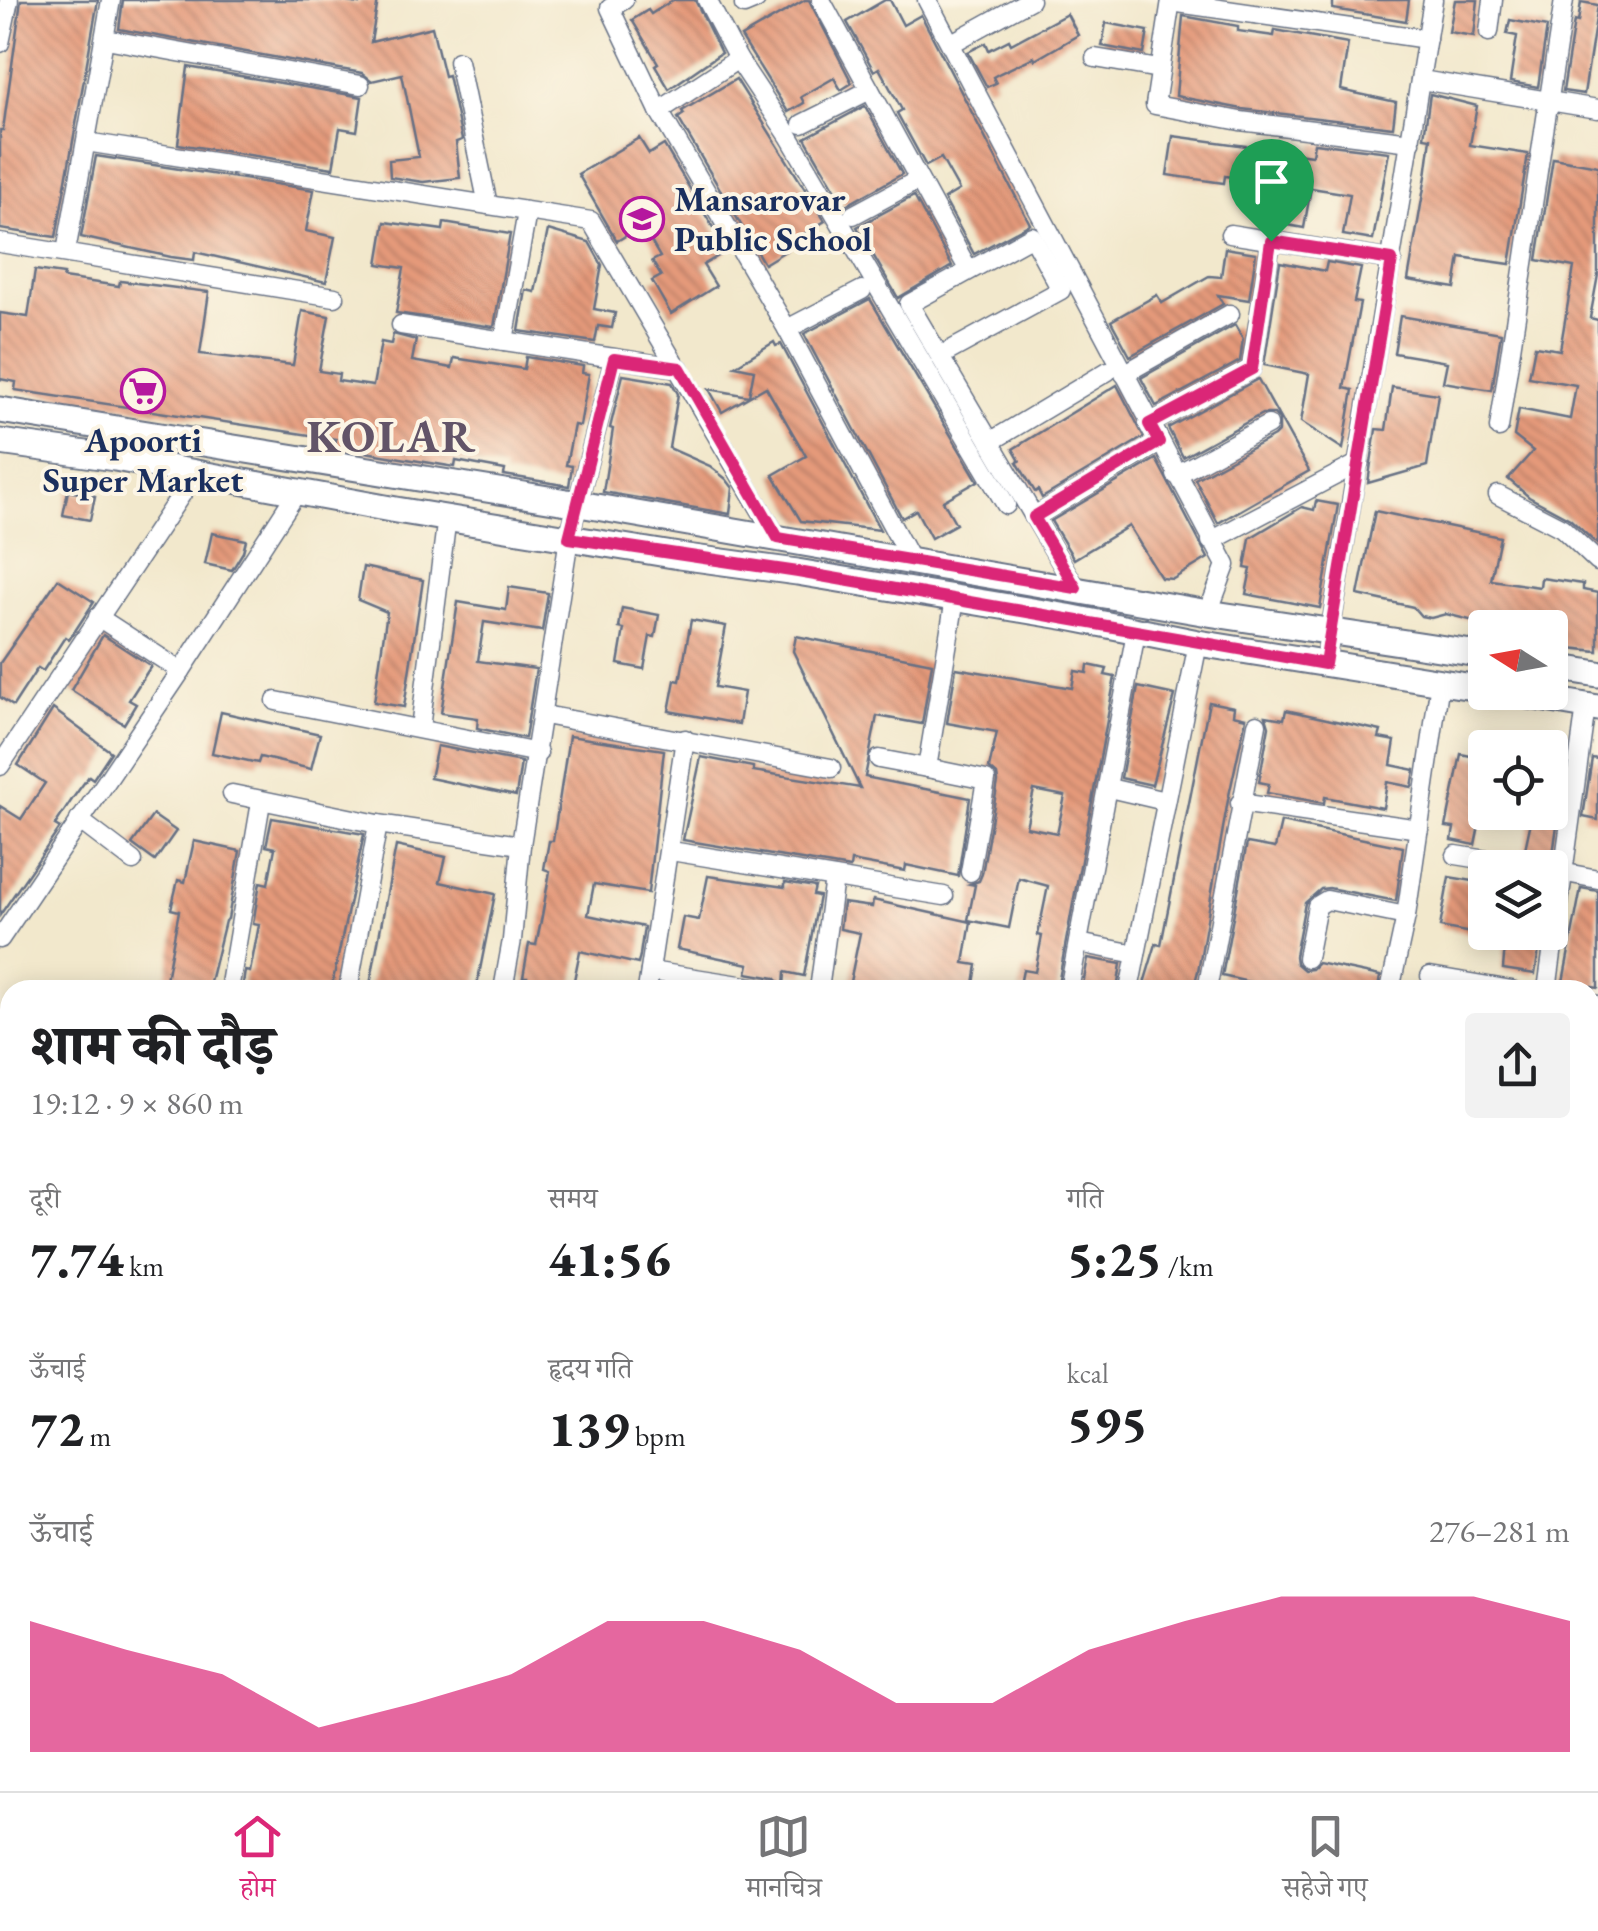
<!DOCTYPE html>
<html lang="hi">
<meta charset="utf-8">
<style>
body{margin:0;font-family:"EB Garamond","Noto Serif Devanagari",serif;background:#f2f2f2;color:#202124;height:100vh;display:flex;flex-direction:column;font-size:38px;white-space:nowrap}
*{box-sizing:border-box;margin:0}
p{font-size:32px;color:#757577}
.icon{flex:none;width:55px;height:55px;fill:none;stroke:currentColor;stroke-width:2;stroke-linecap:round;stroke-linejoin:round}
.map{position:relative;flex:1;overflow:hidden}
.panel{position:absolute;left:0px;top:980px;width:1600px;height:812px;display:flex;flex-direction:column;background:#fff;border-radius:30px 30px 0 0;box-shadow:0 5px 25px #0003}
.panel>*{flex:none}
.needle{width:65px;rotate:281deg}
.tools{position:absolute;left:1468px;top:610px;display:grid;gap:20px}
.tools a{display:grid;place-items:center;width:100px;height:100px;border-radius:10px;background:#fff;box-shadow:0 5px 25px #0003;font-size:50px}
.pin{position:absolute;display:grid;place-items:center;width:85px;height:85px;color:#fff;margin:-102px -42px;border-radius:50% 50% 50% 0;rotate:-45deg;box-shadow:0 0 10px #0007}
.pin .icon{rotate:45deg}
.round{display:grid;place-items:center;flex:none;width:105px;height:105px;border-radius:10px;background:#f2f2f2}
.headline{display:flex;align-items:center;justify-content:space-between;height:170px;padding:0 30px}
h1{font-size:55px;font-weight:800;line-height:75px}
.metrics{display:grid;grid-template-columns:repeat(3,1fr);gap:15px;height:170px;padding:10px 30px}
.metrics div{display:grid;align-content:center}
.metrics b{font-size:50px;font-weight:800}
.metrics small{font-size:28px;font-weight:400}
.metrics p{font-size:28px}
.chart{height:280px;padding:20px 30px}
.chart p{display:flex;justify-content:space-between}
.chart svg{width:100%;height:180px;margin-top:10px;fill:#db2777;opacity:.7}
.tabs{display:flex;justify-content:space-around;align-items:center;height:140px;border-top:2px solid #e0e0e0;background:#fff;font-size:28px;color:#757577}
.tabs a{display:grid;justify-items:center;gap:5px}
.tabs .current{color:#db2777}
.map>svg:first-child{display:block}
.building{fill:url(#building-back-hatch);fill-rule:evenodd}
.lines{fill:none;stroke-linecap:round;stroke-linejoin:round}
.street-casing{stroke:#667084;stroke-width:21}
.secondary-casing{stroke:#667084;stroke-width:29}
.street{stroke:#fff;stroke-width:18}
.secondary{stroke:#fff;stroke-width:25}
.route-casing{stroke:#fff;stroke-width:20}
.route{stroke:#db2777;stroke-width:12}
.labels{text-anchor:middle;stroke-width:8;stroke-linejoin:round;paint-order:stroke}
.poi-label{font-size:35px;font-weight:bold;fill:#1b2f5e;stroke:#fcf5e5;text-anchor:start}
.district-label{font-size:45px;font-weight:bold;letter-spacing:2.5px;fill:#625468;stroke:#fcf5e5}
</style>
<div class="map">
<svg width="1598" height="1791" viewBox="0 0 1598 1791">
<defs>
<pattern id="building-back-hatch" width="6" height="6" patternUnits="userSpaceOnUse" patternTransform="scale(2.5)"><rect width="6" height="6" fill="#e59a7a"/><path d="M-1 5l2 2M0 0l6 6M5-1l2 2" fill="none" stroke="#b97e67"/></pattern>
</defs>
<rect width="100%" height="100%" fill="#fcf5e5"/>
<filter id="ink" filterUnits="userSpaceOnUse"><feTurbulence type="fractalNoise" baseFrequency=".01" numOctaves="2"/><feDisplacementMap in="SourceGraphic" scale="20" xChannelSelector="R" yChannelSelector="G"/><feConvolveMatrix kernelMatrix="1 2 1 2 8 2 1 2 1" color-interpolation-filters="sRGB"/></filter>
<filter id="wash" filterUnits="userSpaceOnUse"><feTurbulence type="fractalNoise" baseFrequency=".0048" numOctaves="4" result="noise"/><feDisplacementMap in="SourceGraphic" scale="40" xChannelSelector="R" yChannelSelector="G"/><feGaussianBlur stdDeviation="2.25" result="paint"/><feColorMatrix in="noise" values="0 0 0 0 0 0 0 0 0 0 0 0 0 0 0 0 0 1.4 0 .05"/><feComposite in="paint" operator="in"/></filter>
<g filter="url(#wash)">
<rect width="100%" height="100%" fill="#f2e8cc"/>
<g id="blocks">
<g class="building">
<path d="M 21,0 L 98,0 L 56,237 L 0,229 L 0,130 L 3,130 Z"/>
<path d="M 123,0 L 336,0 L 359,4 L 360,0 L 378,0 L 371,42 L 432,27 L 444,76 L 448,75 L 462,140 L 456,142 L 460,178 L 423,182 L 390,177 L 389,160 L 419,157 L 402,74 L 372,81 L 362,73 L 119,29 Z"/>
<path d="M 673,0 L 695,0 L 721,53 L 669,89 L 655,65 L 658,63 L 632,20 L 648,10 L 651,14 Z"/>
<path d="M 805,0 L 809,0 L 852,83 L 841,90 L 834,78 L 801,97 L 804,103 L 788,112 L 741,37 Z"/>
<path d="M 885,0 L 890,0 L 903,25 L 921,15 L 1030,224 L 974,254 L 944,199 L 959,190 L 941,158 L 926,166 L 897,113 L 902,110 L 879,68 L 874,71 L 847,22 Z"/>
<path d="M 1333,0 L 1409,0 L 1406,21 L 1333,9 Z"/>
<path d="M 1455,0 L 1478,0 L 1474,36 L 1449,32 Z"/>
<path d="M 1581,2 L 1598,5 L 1584,94 L 1563,91 L 1574,21 L 1578,22 Z"/>
<path d="M 1067,14 L 1078,35 L 1035,60 L 1034,57 L 1000,73 L 993,77 L 996,83 L 987,87 L 968,52 L 986,43 L 989,50 L 1009,40 L 1011,44 Z"/>
<path d="M 1183,16 L 1238,26 L 1238,31 L 1274,36 L 1275,30 L 1348,43 L 1341,90 L 1396,102 L 1393,127 L 1242,109 L 1176,96 Z"/>
<path d="M 1510,20 L 1547,27 L 1538,87 L 1510,82 L 1517,36 L 1507,34 Z"/>
<path d="M 1106,23 L 1148,31 L 1144,54 L 1102,46 Z"/>
<path d="M 188,67 L 362,97 L 357,131 L 340,128 L 333,168 L 178,144 Z"/>
<path d="M 736,79 L 825,221 L 789,243 L 792,247 L 764,264 L 678,118 L 684,114 L 682,111 Z"/>
<path d="M 1430,94 L 1477,106 L 1470,145 L 1528,154 L 1510,264 L 1460,257 L 1455,288 L 1408,280 L 1426,176 L 1431,138 L 1424,137 Z"/>
<path d="M 865,106 L 902,174 L 845,206 L 805,138 Z"/>
<path d="M 1173,136 L 1312,155 L 1314,143 L 1389,152 L 1373,240 L 1343,235 L 1350,194 L 1311,188 L 1304,228 L 1270,222 L 1276,184 L 1225,176 L 1224,183 L 1167,175 Z"/>
<path d="M 639,138 L 649,154 L 664,145 L 727,251 L 703,265 L 716,286 L 671,314 L 652,281 L 661,276 L 652,261 L 660,257 L 642,226 L 617,241 L 578,174 Z"/>
<path d="M 96,156 L 314,190 L 306,231 L 335,237 L 326,282 L 195,252 L 194,260 L 171,257 L 81,237 Z"/>
<path d="M 1553,158 L 1598,166 L 1598,275 L 1590,318 L 1598,320 L 1598,545 L 1570,519 L 1529,497 L 1508,479 L 1533,451 L 1514,436 L 1519,409 L 1570,419 L 1576,385 L 1529,377 L 1535,346 L 1560,350 L 1574,267 L 1537,260 Z"/>
<path d="M 914,196 L 952,266 L 898,298 L 857,227 Z"/>
<path d="M 385,222 L 443,230 L 444,223 L 510,234 L 494,327 L 396,313 L 404,268 L 378,264 Z"/>
<path d="M 548,230 L 589,242 L 602,265 L 594,309 L 615,313 L 612,328 L 598,326 L 595,342 L 519,331 L 526,290 L 535,292 Z"/>
<path d="M 1225,248 L 1256,253 L 1249,300 L 1218,295 L 1223,304 L 1130,356 L 1111,321 L 1157,295 L 1162,303 L 1209,276 L 1221,277 Z"/>
<path d="M 1280,262 L 1325,271 L 1327,262 L 1361,268 L 1354,302 L 1360,303 L 1344,388 L 1353,390 L 1343,449 L 1301,422 L 1309,374 L 1264,365 Z"/>
<path d="M 35,270 L 64,274 L 63,278 L 119,286 L 120,281 L 209,292 L 200,354 L 293,365 L 302,311 L 329,316 L 319,371 L 339,374 L 338,381 L 373,386 L 381,342 L 391,344 L 393,334 L 416,340 L 412,361 L 452,368 L 454,358 L 524,369 L 526,357 L 583,366 L 582,373 L 589,374 L 580,426 L 574,425 L 566,465 L 572,466 L 569,486 L 504,475 L 505,470 L 456,461 L 455,467 L 335,447 L 336,439 L 15,390 L 16,382 L 0,379 L 0,313 L 28,317 Z"/>
<path d="M 870,299 L 978,481 L 943,501 L 956,524 L 931,538 L 916,510 L 902,518 L 804,334 Z"/>
<path d="M 1400,316 L 1501,333 L 1492,390 L 1443,382 L 1447,362 L 1394,353 Z"/>
<path d="M 1235,325 L 1243,339 L 1240,361 L 1156,406 L 1141,378 Z"/>
<path d="M 774,342 L 776,346 L 781,344 L 880,530 L 801,521 L 773,475 L 806,456 L 766,387 L 722,412 L 709,389 L 749,396 L 754,370 L 735,366 Z"/>
<path d="M 623,375 L 672,383 L 678,394 L 669,448 L 710,466 L 726,479 L 733,488 L 730,514 L 603,492 L 613,429 L 610,428 Z"/>
<path d="M 1258,379 L 1309,471 L 1218,523 L 1195,479 L 1274,436 L 1279,431 L 1279,420 L 1274,414 L 1262,414 L 1183,457 L 1168,428 Z"/>
<path d="M 1117,385 L 1144,437 L 1042,498 L 1038,490 L 1035,492 L 1017,462 L 1020,461 L 1013,449 Z"/>
<path d="M 1392,387 L 1438,394 L 1427,466 L 1368,483 L 1376,429 L 1386,430 Z"/>
<path d="M 1156,459 L 1208,558 L 1173,579 L 1161,578 L 1129,526 L 1074,559 L 1051,521 Z"/>
<path d="M 68,491 L 95,496 L 90,520 L 63,515 Z"/>
<path d="M 1316,501 L 1338,505 L 1320,608 L 1246,594 L 1251,569 L 1245,568 L 1250,538 L 1302,507 L 1314,510 Z"/>
<path d="M 1375,511 L 1500,537 L 1491,580 L 1540,587 L 1541,578 L 1583,584 L 1583,590 L 1598,593 L 1598,651 L 1550,646 L 1550,628 L 1490,628 L 1490,625 L 1446,614 L 1431,618 L 1421,616 L 1413,607 L 1358,595 Z"/>
<path d="M 212,533 L 246,540 L 243,552 L 232,570 L 205,564 Z"/>
<path d="M 363,567 L 423,580 L 404,707 L 374,702 L 387,612 L 358,600 Z"/>
<path d="M 58,579 L 94,602 L 69,640 L 65,637 L 43,671 L 38,668 L 35,672 L 13,706 L 0,697 L 0,663 Z"/>
<path d="M 509,587 L 548,593 L 542,631 L 484,622 L 478,661 L 536,669 L 525,738 L 477,728 L 478,718 L 441,713 L 458,602 L 506,610 Z"/>
<path d="M 622,608 L 659,615 L 655,637 L 650,636 L 644,669 L 618,664 L 624,629 L 619,628 Z"/>
<path d="M 691,620 L 726,626 L 715,687 L 744,692 L 739,724 L 669,711 L 675,680 L 680,681 Z"/>
<path d="M 103,635 L 151,666 L 129,700 L 136,704 L 124,724 L 71,690 Z"/>
<path d="M 796,636 L 932,663 L 922,724 L 877,716 L 865,777 L 970,798 L 958,876 L 906,865 L 905,871 L 851,861 L 850,868 L 683,840 L 701,757 L 753,767 L 753,771 L 860,788 L 793,651 Z"/>
<path d="M 1088,665 L 1107,669 L 1105,675 L 1115,677 L 1057,990 L 1019,990 L 1023,970 L 1035,972 L 1042,936 L 1038,935 L 1048,886 L 1019,878 L 1009,928 L 968,920 L 975,885 L 970,884 L 979,881 L 982,874 L 998,782 L 997,775 L 989,768 L 997,732 L 947,723 L 956,668 L 1072,688 L 1075,671 L 1087,673 ZM 1034,790 L 1065,796 L 1057,833 L 1026,827 Z"/>
<path d="M 1138,687 L 1175,695 L 1152,785 L 1121,778 Z"/>
<path d="M 1209,702 L 1234,707 L 1233,715 L 1246,718 L 1228,800 L 1198,971 L 1193,990 L 1142,990 L 1156,944 L 1161,945 Z"/>
<path d="M 53,709 L 111,752 L 93,779 L 89,776 L 73,798 L 55,825 L 60,828 L 0,915 L 0,806 L 21,819 L 45,783 L 18,765 Z"/>
<path d="M 1286,710 L 1381,731 L 1379,738 L 1395,741 L 1391,765 L 1415,770 L 1412,787 L 1387,782 L 1383,808 L 1325,797 L 1324,803 L 1267,793 L 1269,784 L 1259,782 L 1269,726 L 1266,716 L 1284,719 Z"/>
<path d="M 221,712 L 320,734 L 311,769 L 260,757 L 258,763 L 212,753 Z"/>
<path d="M 569,736 L 664,750 L 648,893 L 594,884 L 588,915 L 644,927 L 640,955 L 638,964 L 580,951 L 572,990 L 524,990 L 527,977 L 523,977 L 529,944 L 536,945 L 542,916 L 550,871 L 544,869 L 549,841 L 553,841 Z"/>
<path d="M 437,746 L 521,762 L 516,796 L 430,778 Z"/>
<path d="M 1461,754 L 1485,759 L 1485,796 L 1475,845 L 1452,840 L 1454,828 L 1446,827 Z"/>
<path d="M 1550,757 L 1566,761 L 1553,854 L 1525,849 L 1533,812 L 1550,812 Z"/>
<path d="M 1592,758 L 1598,759 L 1598,820 L 1583,817 Z"/>
<path d="M 153,815 L 176,831 L 155,861 L 132,844 Z"/>
<path d="M 272,818 L 364,834 L 331,990 L 242,990 L 245,971 L 250,972 L 259,925 L 253,924 L 260,882 L 268,884 L 275,848 L 266,846 Z"/>
<path d="M 1281,822 L 1403,847 L 1396,901 L 1329,888 L 1321,889 L 1305,903 L 1295,956 L 1296,963 L 1304,970 L 1312,969 L 1318,963 L 1380,976 L 1378,990 L 1247,990 L 1249,982 L 1222,976 L 1247,843 L 1275,848 Z"/>
<path d="M 194,841 L 240,851 L 228,919 L 225,921 L 208,990 L 164,990 L 179,911 L 171,909 L 178,880 L 185,882 Z"/>
<path d="M 396,846 L 446,857 L 440,882 L 495,894 L 476,990 L 369,990 Z"/>
<path d="M 708,876 L 785,887 L 785,882 L 815,887 L 813,895 L 819,896 L 804,976 L 785,972 L 784,987 L 775,978 L 747,973 L 749,964 L 677,949 L 683,917 L 699,920 Z"/>
<path d="M 1449,877 L 1485,883 L 1476,934 L 1440,927 Z"/>
<path d="M 1581,888 L 1598,891 L 1598,988 L 1563,982 Z"/>
<path d="M 873,900 L 971,922 L 964,963 L 977,965 L 973,990 L 895,990 L 850,982 L 860,933 L 840,929 L 843,903 L 872,907 Z"/>
<path d="M 1506,932 L 1542,932 L 1535,974 L 1503,969 Z"/>
<path d="M 1088,958 L 1121,964 L 1117,990 L 1082,990 Z"/>
</g>
</g>
</g>
<g filter="url(#ink)">
<use href="#blocks" fill-opacity="0" stroke="#667084" stroke-width="2.5"/>
<g class="lines">
<defs>
<g id="street">
<path d="M 624,0 L 610,8 L 659,111 L 787,329 L 911,561"/>
<path d="M 707,0 L 738,59 L 789,136 L 1006,505"/>
<path d="M 821,0 L 968,269"/>
<path d="M 927,0 L 1226,565 L 1208,613"/>
<path d="M 1171,0 L 1155,105 L 1240,121 L 1411,142"/>
<path d="M 1171,2 L 1427,39"/>
<path d="M 744,5 L 756,0"/>
<path d="M 1489,32 L 1493,0"/>
<path d="M 106,39 L 360,85"/>
<path d="M 0,43 L 9,0"/>
<path d="M 952,43 L 1030,0"/>
<path d="M 1095,58 L 1159,69"/>
<path d="M 458,61 L 488,205"/>
<path d="M 1421,80 L 1598,109"/>
<path d="M 659,111 L 738,59"/>
<path d="M 802,124 L 870,90"/>
<path d="M 86,142 L 591,221 L 777,538"/>
<path d="M 853,215 L 918,180"/>
<path d="M 1230,234 L 1392,260"/>
<path d="M 0,243 L 335,297"/>
<path d="M 66,252 L 111,0"/>
<path d="M 401,325 L 679,368"/>
<path d="M 787,329 L 862,290"/>
<path d="M 504,341 L 527,212"/>
<path d="M 940,356 L 1061,290 L 1032,236 L 909,304 L 1076,588"/>
<path d="M 1124,374 L 1230,314"/>
<path d="M 1149,424 L 1251,369 L 1271,241"/>
<path d="M 1499,428 L 1564,0"/>
<path d="M 990,442 L 1108,371"/>
<path d="M 1176,475 L 1268,425"/>
<path d="M 1498,495 L 1562,528 L 1598,562"/>
<path d="M 1034,517 L 1159,443"/>
<path d="M 1211,541 L 1359,463"/>
<path d="M 955,599 L 927,768 L 986,780 L 970,872"/>
<path d="M 98,617 L 181,671"/>
<path d="M 1325,664 L 1433,0"/>
<path d="M 276,701 L 538,753"/>
<path d="M 544,715 L 831,768"/>
<path d="M 420,728 L 447,517"/>
<path d="M 879,759 L 927,768"/>
<path d="M 0,766 L 195,474"/>
<path d="M 1109,788 L 1165,801"/>
<path d="M 232,794 L 378,824 L 521,845"/>
<path d="M 1240,803 L 1419,829"/>
<path d="M 79,820 L 133,861"/>
<path d="M 671,851 L 944,896"/>
<path d="M 1456,855 L 1536,868"/>
<path d="M 1550,870 L 1598,879"/>
<path d="M 0,939 L 181,671 L 297,492"/>
<path d="M 1078,943 L 1136,954"/>
<path d="M 1307,958 L 1317,906 L 1327,900 L 1406,916"/>
<path d="M 650,971 L 772,990"/>
<path d="M 1430,976 L 1512,990"/>
<path d="M 229,990 L 261,802"/>
<path d="M 348,990 L 378,824"/>
<path d="M 503,990 L 512,940 L 521,845 L 569,538 L 614,359"/>
<path d="M 647,990 L 685,739"/>
<path d="M 819,990 L 834,878"/>
<path d="M 1069,990 L 1136,632"/>
<path d="M 1129,990 L 1198,643"/>
<path d="M 1207,990 L 1257,724"/>
<path d="M 1390,990 L 1406,916 L 1440,682"/>
<path d="M 1547,990 L 1586,706"/>
<path d="M 1590,1004 L 1598,1005"/>
<path d="M 0,1107 L 10,1108"/>
<path d="M 0,1228 L 10,1229"/>
<path d="M 1590,1266 L 1598,1266"/>
<path d="M 6,1321 L 10,1251"/>
<path d="M 0,1341 L 10,1342"/>
<path d="M 0,1439 L 10,1440"/>
<path d="M 0,1549 L 10,1551"/>
<path d="M 0,1652 L 10,1654"/>
<path d="M 901,1782 L 942,1791"/>
<path d="M 1147,1782 L 1150,1783"/>
<path d="M 11,1791 L 13,1782"/>
<path d="M 116,1791 L 118,1782"/>
<path d="M 219,1791 L 220,1782"/>
<path d="M 337,1791 L 339,1782"/>
<path d="M 528,1791 L 529,1782"/>
<path d="M 635,1791 L 637,1782"/>
<path d="M 723,1791 L 725,1782"/>
<path d="M 801,1791 L 803,1782"/>
<path d="M 1074,1791 L 1076,1782"/>
</g>
<g id="secondary">
<path d="M 0,410 L 579,504 L 1208,613 L 1485,655"/>
<path d="M 0,442 L 115,458 L 396,510 L 679,556 L 797,572 L 1068,617 L 1198,643 L 1485,689"/>
<path d="M 1550,666 L 1598,674"/>
<path d="M 1505,692 L 1598,708"/>
</g>
</defs>
<use href="#street" class="street-casing"/>
<use href="#secondary" class="secondary-casing"/>
<use href="#street" class="street"/>
<use href="#secondary" class="secondary"/>
</g>
</g>
<g class="lines" filter="url(#ink)">
<defs>
<path id="route" d="M 1271,241 L 1392,260 L 1325,664 L 798,572 L 569,538 L 614,359 L 680,368 L 778,538 L 1076,588 L 1034,517 L 1159,442 L 1149,424 L 1252,369 Z"/>
</defs>
<use href="#route" class="route-casing"/>
<use href="#route" class="route"/>
</g>
<defs>
<symbol id="school-ring" viewBox="-11 -11 22 22"><circle r="9.5" fill="#fcf5e5" stroke="#b5179e" stroke-width="1.5"/><path d="M0-5L7-2L0 1L-7-2ZM-4 1L0 2.5L4 1V4Q0 6-4 4Z" fill="#b5179e"/></symbol>
<symbol id="supermarket-ring" viewBox="-11 -11 22 22"><circle r="9.5" fill="#fcf5e5" stroke="#b5179e" stroke-width="1.5"/><path d="M-6-5.5h2.5l.6 2H6L4.5 2H-2.5L-4.4-4H-6ZM-1.5 3.2a1.3 1.3 0 1 0 .1 0ZM3 3.2a1.3 1.3 0 1 0 .1 0Z" fill="#b5179e"/></symbol>
</defs>
<g fill-rule="evenodd">
<use href="#school-ring" x="617" y="194" width="50" height="50"/>
<use href="#supermarket-ring" x="118" y="366" width="50" height="50"/>
</g>
<g class="labels">
<g class="poi-label">
<text x="674" y="211">Mansarovar<tspan x="674" dy="40">Public School</tspan></text>
<text x="143" y="452" text-anchor="middle">Apoorti<tspan x="143" dy="40">Super Market</tspan></text>
</g>
<g class="district-label">
<text x="392" y="452">KOLAR</text>
</g>
</g>
</svg>
<div class="tools">
<a><svg class="needle" viewBox="-14 -14 28 28"><path d="M0-13l5 13h-10z" fill="#e53935"/><path d="M0 13l5-13h-10z" fill="#757577"/></svg></a>
<a><svg class="icon" aria-label="locate" viewBox="0 0 24 24"><circle cx="12" cy="12" r="6"/><path d="M12 2v4M12 18v4M2 12h4M18 12h4"/></svg></a>
<a><svg class="icon" aria-label="layers" viewBox="0 0 24 24"><path d="M12 4l9 5-9 5-9-5zM3 14l9 5 9-5"/></svg></a>
</div>
<div class="pin" style="left:1271px;top:241px;background:#1e9e55"><svg class="icon" aria-label="arrive" viewBox="0 0 24 24"><path d="M6 21V4h12l-3 4 3 4H6"/></svg></div>
<section class="panel">
<div class="headline"><div><h1>शाम की दौड़</h1><p>19:12 · 9 × 860 m</p></div><a class="round"><svg class="icon" aria-label="share" viewBox="0 0 24 24"><path d="M12 15V3M7 8l5-5 5 5M5 13v7h14v-7"/></svg></a></div>
<div class="metrics">
<div><p>दूरी</p><b>7.74<small> km</small></b></div>
<div><p>समय</p><b>41:56</b></div>
<div><p>गति</p><b>5:25<small> /km</small></b></div>
</div>
<div class="metrics">
<div><p>ऊँचाई</p><b>72<small> m</small></b></div>
<div><p>हृदय गति</p><b>139<small> bpm</small></b></div>
<div><p>kcal</p><b>595</b></div>
</div>
<div class="chart"><p><span>ऊँचाई</span>276–281 m</p>
<svg viewBox="0 0 160 44" preserveAspectRatio="none"><path d="M0 44V12L10 19L20 25L30 38L40 32L50 25L60 12L70 12L80 19L90 32L100 32L110 19L120 12L130 6L140 6L150 6L160 12V44z"/></svg>
</div>
</section>
</div>
<nav class="tabs">
<a class="current"><svg class="icon" aria-label="home" viewBox="0 0 24 24"><path d="M3 11l9-7 9 7M6 9v11h12V9"/></svg>होम</a>
<a><svg class="icon" aria-label="map" viewBox="0 0 24 24"><path d="M3 6l6-2 6 2 6-2v14l-6 2-6-2-6 2zM9 4v14M15 6v14"/></svg>मानचित्र</a>
<a><svg class="icon" aria-label="saved" viewBox="0 0 24 24"><path d="M7 4h10v16l-5-4-5 4z"/></svg>सहेजे गए</a>
</nav>
